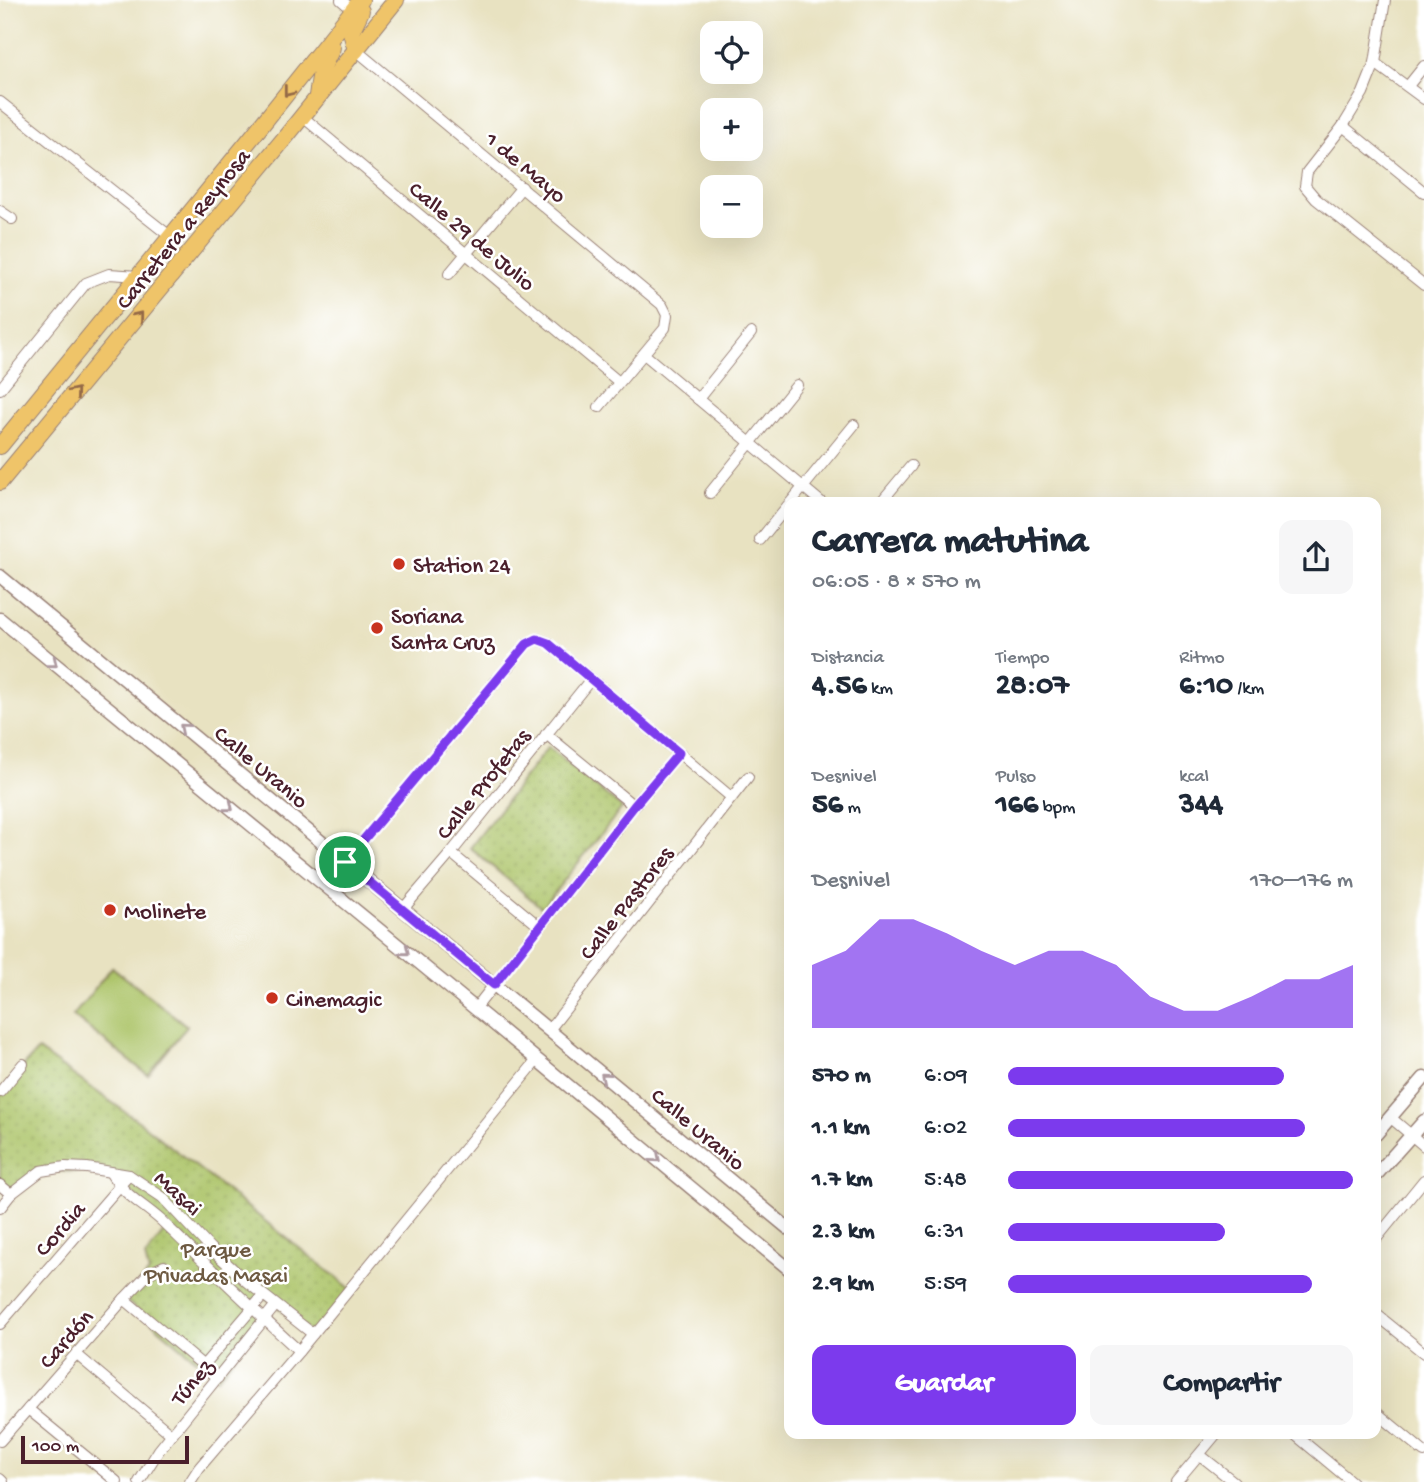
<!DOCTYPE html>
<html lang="es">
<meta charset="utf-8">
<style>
body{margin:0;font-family:"Gochi Hand",sans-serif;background:#f6f6f7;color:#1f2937;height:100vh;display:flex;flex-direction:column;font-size:26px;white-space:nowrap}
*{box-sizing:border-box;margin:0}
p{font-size:23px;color:#747a83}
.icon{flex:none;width:38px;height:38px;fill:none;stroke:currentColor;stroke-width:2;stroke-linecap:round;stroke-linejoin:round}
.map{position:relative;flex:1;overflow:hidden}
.sheet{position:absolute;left:784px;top:497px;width:597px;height:942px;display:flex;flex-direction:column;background:#fff;border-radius:14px;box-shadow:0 7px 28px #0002}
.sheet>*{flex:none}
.controls{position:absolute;left:700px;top:21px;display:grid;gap:14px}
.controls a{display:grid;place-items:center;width:63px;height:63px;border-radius:14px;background:#fff;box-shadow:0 7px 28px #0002;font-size:35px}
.scale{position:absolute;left:21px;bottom:18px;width:168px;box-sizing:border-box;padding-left:7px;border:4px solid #4a1f2b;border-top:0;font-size:19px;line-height:24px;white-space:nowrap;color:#4a1f2b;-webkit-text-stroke:5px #fff;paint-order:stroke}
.pin{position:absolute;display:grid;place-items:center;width:60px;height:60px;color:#fff;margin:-30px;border:4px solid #fff;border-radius:50%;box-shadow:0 2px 7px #0007}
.round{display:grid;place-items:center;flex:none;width:74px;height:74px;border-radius:14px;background:#f6f6f7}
.head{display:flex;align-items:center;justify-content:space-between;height:119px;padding:0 28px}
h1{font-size:38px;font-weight:700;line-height:52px}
.metrics{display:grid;grid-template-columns:repeat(3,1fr);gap:10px;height:119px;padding:7px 28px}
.metrics div{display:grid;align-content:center}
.metrics b{font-size:30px;font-weight:700}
.metrics small{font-size:19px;font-weight:400}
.metrics p{font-size:19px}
.chart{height:196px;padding:14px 28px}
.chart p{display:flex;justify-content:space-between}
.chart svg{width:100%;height:126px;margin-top:7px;fill:#7c3aed;opacity:.7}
.cta{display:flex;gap:14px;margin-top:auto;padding:14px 28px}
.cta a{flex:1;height:80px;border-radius:14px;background:#7c3aed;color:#fff;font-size:28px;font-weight:700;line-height:80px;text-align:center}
.cta a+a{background:#f6f6f7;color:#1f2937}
ul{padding:0 28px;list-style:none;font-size:23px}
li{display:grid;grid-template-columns:112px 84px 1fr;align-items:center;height:52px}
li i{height:18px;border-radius:9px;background:#7c3aed}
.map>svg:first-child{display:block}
.park{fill:url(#park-dots);stroke:#7c724a;stroke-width:2}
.garden{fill:#adc56a;stroke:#7c724a;stroke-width:2}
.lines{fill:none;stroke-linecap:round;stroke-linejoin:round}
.minor-casing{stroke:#998076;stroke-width:12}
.tertiary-casing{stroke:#998076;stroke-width:15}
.primary-casing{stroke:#998076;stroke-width:18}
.minor{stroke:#fff;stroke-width:10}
.tertiary{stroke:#fff;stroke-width:12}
.primary{stroke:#efc469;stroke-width:16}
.oneway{stroke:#946947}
.oneway2{stroke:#ae9aa0}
.route-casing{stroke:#fff;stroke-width:14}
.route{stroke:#7c3aed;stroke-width:9}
.poi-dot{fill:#c8321e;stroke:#fff;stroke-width:2.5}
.labels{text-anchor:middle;stroke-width:5;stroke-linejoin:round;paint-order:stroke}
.street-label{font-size:23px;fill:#4a1f2b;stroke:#fff}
.poi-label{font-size:23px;fill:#4a1f2b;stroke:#fff;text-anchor:start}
.park-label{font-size:23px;fill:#6d5941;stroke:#fff}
</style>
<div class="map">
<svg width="1424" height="1482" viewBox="0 0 1424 1482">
<defs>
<pattern id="park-dots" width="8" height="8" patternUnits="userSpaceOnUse" patternTransform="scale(1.75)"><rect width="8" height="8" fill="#adc56a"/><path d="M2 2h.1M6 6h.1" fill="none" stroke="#96a95c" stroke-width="1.8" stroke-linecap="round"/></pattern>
</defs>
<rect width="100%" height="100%" fill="#fff"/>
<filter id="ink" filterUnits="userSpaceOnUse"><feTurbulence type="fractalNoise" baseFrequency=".0143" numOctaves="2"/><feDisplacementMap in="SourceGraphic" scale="14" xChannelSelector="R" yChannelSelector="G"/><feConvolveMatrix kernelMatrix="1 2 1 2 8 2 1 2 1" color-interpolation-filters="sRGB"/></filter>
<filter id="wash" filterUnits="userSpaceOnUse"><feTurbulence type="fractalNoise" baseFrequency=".00686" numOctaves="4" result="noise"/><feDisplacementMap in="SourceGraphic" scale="28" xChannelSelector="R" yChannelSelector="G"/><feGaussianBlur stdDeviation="1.57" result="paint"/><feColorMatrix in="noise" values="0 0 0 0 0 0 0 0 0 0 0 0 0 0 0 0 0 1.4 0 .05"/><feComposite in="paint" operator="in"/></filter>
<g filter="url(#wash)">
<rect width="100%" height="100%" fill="#e8e2c1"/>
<g class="park">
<path d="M 548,747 L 622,808 L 542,908 L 470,848 Z"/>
<path d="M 38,1050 L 141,1123 L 351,1289 L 313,1334 L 263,1296 L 252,1309 L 264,1320 L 218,1378 L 124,1299 L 149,1273 L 145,1257 L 168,1227 L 110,1172 L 41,1171 L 11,1194 L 0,1185 L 0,1092 Z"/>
</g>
<path class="garden" d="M 112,967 L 187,1026 L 148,1075 L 73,1016 Z"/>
</g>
<g filter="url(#ink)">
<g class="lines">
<defs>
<g id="minor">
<path d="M 341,0 L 353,10"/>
<path d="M 1385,0 L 1375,63 L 1363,93 L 1343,126 L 1307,172 L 1305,186 L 1316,199 L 1424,285"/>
<path d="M 356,50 L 662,305 L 667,315 L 665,328 L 599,407"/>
<path d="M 1375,63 L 1424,99"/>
<path d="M 1408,86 L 1424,66"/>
<path d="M 0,102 L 171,237"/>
<path d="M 303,117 L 619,382"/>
<path d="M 1343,126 L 1424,192"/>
<path d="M 0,211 L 12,219"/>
<path d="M 449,274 L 522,187"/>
<path d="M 644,354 L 821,502"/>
<path d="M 0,389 L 86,283 L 109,274 L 139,276"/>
<path d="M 698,399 L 751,333"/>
<path d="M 710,493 L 797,385"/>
<path d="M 791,502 L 854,425"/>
<path d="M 881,502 L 911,466"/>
<path d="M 760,540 L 789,504"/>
<path d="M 546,734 L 634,806"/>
<path d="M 451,853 L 539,926"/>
<path d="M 325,886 L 527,644 L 537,639 L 548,643 L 731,797"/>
<path d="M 403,909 L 451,853 L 591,679"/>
<path d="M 475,1009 L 634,806 L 679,753"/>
<path d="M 549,1030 L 748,777"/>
<path d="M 0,1092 L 23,1064"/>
<path d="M 1390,1117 L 1424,1146"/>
<path d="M 110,1172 C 125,1197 145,1205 165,1224 C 209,1267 253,1309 299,1351"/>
<path d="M 0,1185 L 11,1194"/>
<path d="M 0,1208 L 11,1194 L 41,1171 L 65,1167 L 87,1168 L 129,1175 L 162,1197 L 210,1248 L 247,1282 L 313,1334"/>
<path d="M 1376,1239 L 1424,1180"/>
<path d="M 124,1299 L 218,1378"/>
<path d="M 1376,1314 L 1424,1353"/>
<path d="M 0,1324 L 129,1175"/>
<path d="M 76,1354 L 171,1434"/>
<path d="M 203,1366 L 263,1296"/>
<path d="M 28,1409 L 117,1482"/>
<path d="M 1376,1412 L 1424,1452"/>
<path d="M 1293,1433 L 1352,1482"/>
<path d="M 0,1441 L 124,1299 L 149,1273 L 164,1266"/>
<path d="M 1200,1455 L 1234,1482"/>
<path d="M 0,1479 L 3,1482"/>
<path d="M 139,1482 L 159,1450 L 275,1306"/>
<path d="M 190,1482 L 199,1468 L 299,1351 L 537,1060"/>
<path d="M 1176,1482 L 1217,1433"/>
</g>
<g id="tertiary">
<path d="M 0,576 L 789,1229"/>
<path d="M 0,619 L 488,1019 L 789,1269"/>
<path d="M 1376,1134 L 1424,1078"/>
<path d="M 1376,1175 L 1424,1121"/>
</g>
<g id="primary">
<path d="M 356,50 L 351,32 L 361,11"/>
<path d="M 317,96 L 321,71 L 332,48"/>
<path d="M 0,446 L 252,137 L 361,0"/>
<path d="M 0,482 L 284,139 L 396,0"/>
</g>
</defs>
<use href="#minor" class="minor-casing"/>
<use href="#tertiary" class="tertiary-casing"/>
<use href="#primary" class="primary-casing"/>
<use href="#minor" class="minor"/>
<use href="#tertiary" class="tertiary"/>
<use href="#primary" class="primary"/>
</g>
<defs><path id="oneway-chevron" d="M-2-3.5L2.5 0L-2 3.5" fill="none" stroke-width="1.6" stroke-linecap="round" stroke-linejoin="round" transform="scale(1.75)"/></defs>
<g class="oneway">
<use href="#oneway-chevron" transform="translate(288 92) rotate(128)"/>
<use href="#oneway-chevron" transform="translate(139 316) rotate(-51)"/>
<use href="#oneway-chevron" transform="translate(75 392) rotate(-50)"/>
</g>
<g class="oneway2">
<use href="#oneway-chevron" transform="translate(53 663) rotate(39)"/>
<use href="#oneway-chevron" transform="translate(184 728) rotate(-140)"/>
<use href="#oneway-chevron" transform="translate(229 807) rotate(39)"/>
<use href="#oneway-chevron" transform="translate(405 951) rotate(39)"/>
<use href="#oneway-chevron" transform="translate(605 1077) rotate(-140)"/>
<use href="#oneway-chevron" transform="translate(656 1158) rotate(40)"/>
</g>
</g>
<g class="lines" filter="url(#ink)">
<defs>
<path id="route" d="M 537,639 L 548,643 L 679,753 L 634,806 L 494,985 L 345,862 L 527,644 Z"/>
</defs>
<use href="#route" class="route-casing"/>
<use href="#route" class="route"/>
</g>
<g class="poi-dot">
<circle cx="399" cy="564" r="7"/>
<circle cx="377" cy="628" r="7"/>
<circle cx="110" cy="910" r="7"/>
<circle cx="272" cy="998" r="7"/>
</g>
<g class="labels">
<g class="street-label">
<text transform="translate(527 166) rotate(40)" y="8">1 de Mayo</text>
<text transform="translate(182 228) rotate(-51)" y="8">Carretera a Reynosa</text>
<text transform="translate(473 235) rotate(40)" y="8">Calle 29 de Julio</text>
<text transform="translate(262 766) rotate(40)" y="8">Calle Uranio</text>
<text transform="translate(482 783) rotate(-51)" y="8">Calle Profetas</text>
<text transform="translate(625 902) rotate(-52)" y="8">Calle Pastores</text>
<text transform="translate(699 1128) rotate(40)" y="8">Calle Uranio</text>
<text transform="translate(179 1192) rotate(42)" y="8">Masai</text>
<text transform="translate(59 1228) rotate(-49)" y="8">Cordia</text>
<text transform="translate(65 1338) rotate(-49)" y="8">Cardón</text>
<text transform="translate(191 1381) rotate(-50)" y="8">Túnez</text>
</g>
<g class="poi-label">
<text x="413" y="572">Station 24</text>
<text x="391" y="623">Soriana<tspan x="391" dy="26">Santa Cruz</tspan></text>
<text x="124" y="918">Molinete</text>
<text x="286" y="1006">Cinemagic</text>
</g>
<g class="park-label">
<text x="216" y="1256">Parque<tspan x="216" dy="26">Privadas Masai</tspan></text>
</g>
</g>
</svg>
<div class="controls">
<a><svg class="icon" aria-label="locate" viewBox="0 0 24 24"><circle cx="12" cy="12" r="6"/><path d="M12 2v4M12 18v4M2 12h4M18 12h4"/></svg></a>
<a>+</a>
<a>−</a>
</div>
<div class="scale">100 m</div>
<div class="pin" style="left:345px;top:862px;background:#1e9e55"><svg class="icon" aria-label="arrive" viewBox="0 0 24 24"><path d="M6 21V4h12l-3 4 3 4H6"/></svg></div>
<section class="sheet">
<div class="head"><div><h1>Carrera matutina</h1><p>06:05 · 8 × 570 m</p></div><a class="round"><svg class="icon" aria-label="share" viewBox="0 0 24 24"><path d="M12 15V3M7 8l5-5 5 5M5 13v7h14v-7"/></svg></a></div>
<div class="metrics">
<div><p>Distancia</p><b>4.56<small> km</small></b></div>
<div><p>Tiempo</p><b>28:07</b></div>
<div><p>Ritmo</p><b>6:10<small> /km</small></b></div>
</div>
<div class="metrics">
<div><p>Desnivel</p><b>56<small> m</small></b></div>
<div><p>Pulso</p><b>166<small> bpm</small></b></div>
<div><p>kcal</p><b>344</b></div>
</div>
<div class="chart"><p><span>Desnivel</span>170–176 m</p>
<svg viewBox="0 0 160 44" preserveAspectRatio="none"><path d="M0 44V22L10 17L20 6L30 6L40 11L50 17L60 22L70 17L80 17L90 22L100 33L110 38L120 38L130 33L140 27L150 27L160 22V44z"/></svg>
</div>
<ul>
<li><b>570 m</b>6:09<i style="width:80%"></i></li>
<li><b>1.1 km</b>6:02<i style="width:86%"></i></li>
<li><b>1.7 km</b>5:48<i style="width:100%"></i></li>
<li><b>2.3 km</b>6:31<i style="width:63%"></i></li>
<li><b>2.9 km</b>5:59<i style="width:88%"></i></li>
</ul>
<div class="cta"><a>Guardar</a><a>Compartir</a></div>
</section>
</div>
